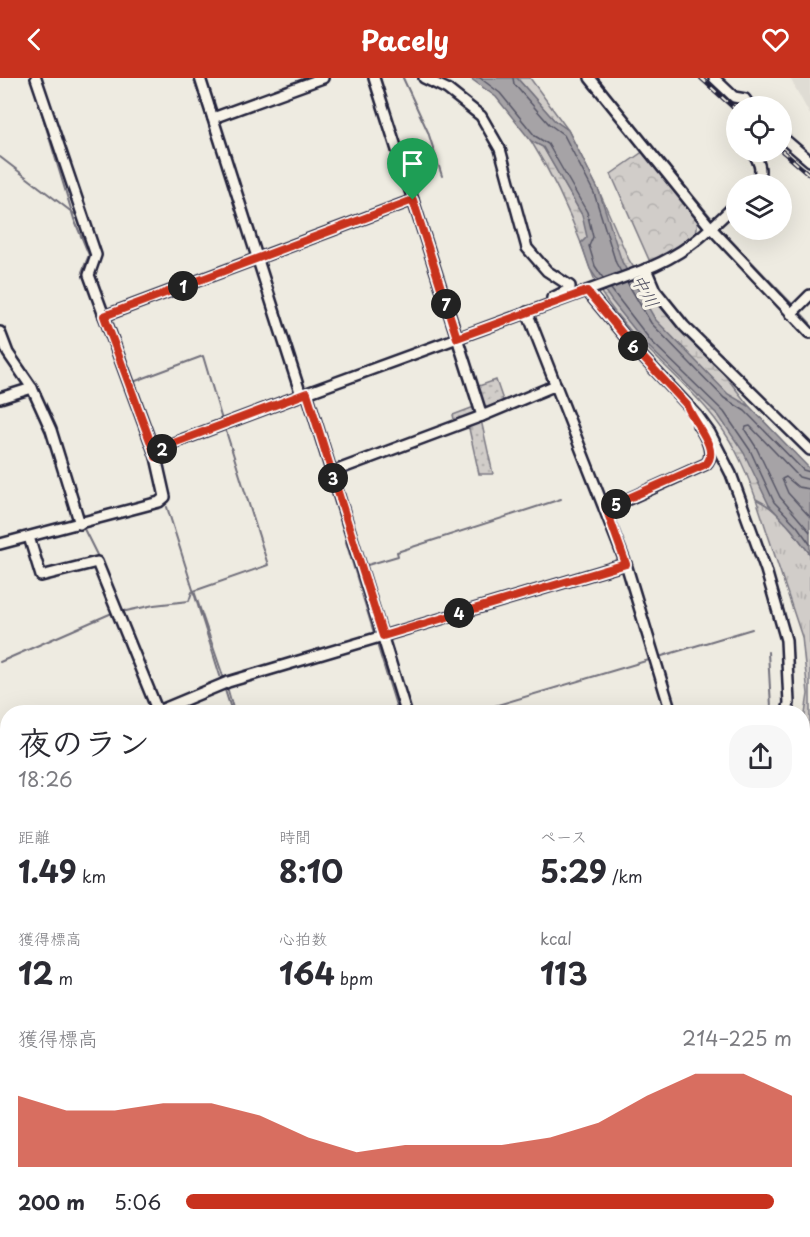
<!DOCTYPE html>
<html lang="ja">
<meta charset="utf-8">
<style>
body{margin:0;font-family:"Playpen Sans","Klee One",sans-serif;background:#f7f7f7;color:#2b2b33;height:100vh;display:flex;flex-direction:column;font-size:22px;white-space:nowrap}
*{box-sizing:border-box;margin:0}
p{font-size:20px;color:#7c7c81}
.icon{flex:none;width:33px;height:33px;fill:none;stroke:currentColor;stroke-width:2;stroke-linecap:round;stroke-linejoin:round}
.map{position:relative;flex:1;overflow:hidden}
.sheet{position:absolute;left:0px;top:627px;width:810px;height:532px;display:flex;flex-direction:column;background:#fff;border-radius:24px 24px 0 0;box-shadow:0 6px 24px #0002}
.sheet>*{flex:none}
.buttons{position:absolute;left:726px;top:18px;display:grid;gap:12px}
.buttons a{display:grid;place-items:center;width:66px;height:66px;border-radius:50%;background:#fff;box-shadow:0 6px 24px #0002;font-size:30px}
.pin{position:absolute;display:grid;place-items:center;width:51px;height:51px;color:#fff;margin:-62px -26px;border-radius:50% 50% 50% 0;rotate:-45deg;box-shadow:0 0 6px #0007}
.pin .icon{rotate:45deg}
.km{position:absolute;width:30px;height:30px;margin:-15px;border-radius:50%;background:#222;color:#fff;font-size:16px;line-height:30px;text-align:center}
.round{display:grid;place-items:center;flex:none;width:63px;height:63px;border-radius:24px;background:#f7f7f7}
.headline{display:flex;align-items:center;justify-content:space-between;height:102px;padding:0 18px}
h1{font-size:33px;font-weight:700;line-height:45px}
.metrics{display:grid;grid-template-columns:repeat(3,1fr);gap:9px;height:102px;padding:6px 18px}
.metrics div{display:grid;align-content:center}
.metrics b{font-size:30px;font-weight:700}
.metrics small{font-size:16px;font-weight:400}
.metrics p{font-size:16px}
.chart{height:168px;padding:12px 18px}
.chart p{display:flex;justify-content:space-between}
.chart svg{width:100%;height:108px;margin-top:6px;fill:#c8321e;opacity:.7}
ul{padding:0 18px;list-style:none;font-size:20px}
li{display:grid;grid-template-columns:96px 72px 1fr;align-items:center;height:45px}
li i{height:15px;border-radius:8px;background:#c8321e}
header{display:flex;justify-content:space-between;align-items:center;height:78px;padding:0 18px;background:#c8321e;color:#fff;font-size:27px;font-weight:700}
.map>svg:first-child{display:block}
.built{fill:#dfdcd4}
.grass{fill:url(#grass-tufts);stroke:#7a7882;stroke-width:1.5}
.wetland{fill:url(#wetland-marsh);stroke:#7a7882;stroke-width:1.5}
.park{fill:url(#park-crowns);stroke:#7a7882;stroke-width:1.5}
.garden{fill:url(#garden-dots);stroke:#7a7882;stroke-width:1.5}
.water{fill:#a6a3a6;stroke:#716f7b;stroke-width:1.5}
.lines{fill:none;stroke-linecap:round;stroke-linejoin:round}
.shore{stroke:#575666;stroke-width:1.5}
.stream{stroke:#716f7b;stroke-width:2}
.minor-casing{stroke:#22223b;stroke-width:14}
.minor{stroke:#f7f3e8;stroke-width:9}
.rail-casing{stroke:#22223b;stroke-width:4.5}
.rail{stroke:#f7f3e8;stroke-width:2;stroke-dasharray:7;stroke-linecap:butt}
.route-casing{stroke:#fff;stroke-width:12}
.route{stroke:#c8321e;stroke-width:8}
.labels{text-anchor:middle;stroke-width:6;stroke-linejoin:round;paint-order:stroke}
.water-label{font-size:18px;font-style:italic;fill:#504f60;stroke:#f7f3e8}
</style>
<header><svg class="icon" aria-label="back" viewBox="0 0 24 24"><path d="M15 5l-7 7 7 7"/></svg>Pacely<svg class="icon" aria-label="heart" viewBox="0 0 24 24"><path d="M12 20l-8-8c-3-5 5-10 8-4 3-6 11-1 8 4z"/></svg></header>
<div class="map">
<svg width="810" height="1159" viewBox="0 0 810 1159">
<defs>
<pattern id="grass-tufts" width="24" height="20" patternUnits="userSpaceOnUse" patternTransform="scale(1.5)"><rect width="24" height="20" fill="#d1cdc9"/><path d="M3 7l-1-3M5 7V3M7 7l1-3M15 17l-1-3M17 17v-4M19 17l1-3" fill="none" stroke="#b3b0ae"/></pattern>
<pattern id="wetland-marsh" width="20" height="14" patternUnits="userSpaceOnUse" patternTransform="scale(1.5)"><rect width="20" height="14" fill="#d1cdc9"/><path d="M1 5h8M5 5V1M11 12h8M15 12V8" fill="none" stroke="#b3b0ae"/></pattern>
<pattern id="park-crowns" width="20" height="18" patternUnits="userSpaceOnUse" patternTransform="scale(1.5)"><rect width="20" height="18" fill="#d1cdc9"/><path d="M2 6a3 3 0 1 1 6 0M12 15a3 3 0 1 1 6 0" fill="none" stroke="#b3b0ae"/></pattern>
<pattern id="garden-dots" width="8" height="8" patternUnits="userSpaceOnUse" patternTransform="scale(1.5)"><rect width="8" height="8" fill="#d1cdc9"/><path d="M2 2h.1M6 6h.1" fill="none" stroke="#b3b0ae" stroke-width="1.8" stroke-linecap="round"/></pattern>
</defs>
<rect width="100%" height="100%" fill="#eeebe1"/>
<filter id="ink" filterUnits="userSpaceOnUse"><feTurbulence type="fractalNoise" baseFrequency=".0167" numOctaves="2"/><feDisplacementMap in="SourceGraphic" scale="12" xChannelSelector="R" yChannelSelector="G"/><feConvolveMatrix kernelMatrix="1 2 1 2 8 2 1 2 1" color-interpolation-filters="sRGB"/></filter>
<g filter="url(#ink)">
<path class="built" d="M 790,0 L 810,0 L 810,37 Z"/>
<g class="grass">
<path d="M 517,0 L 530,0 L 568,52 L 554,42 Z"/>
<path d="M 756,421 C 780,432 795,456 810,476 L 810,742 L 803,754 L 802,656 L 808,616 L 802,559 Z"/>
</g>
<g class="wetland">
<path d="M 568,52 L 599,113 L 629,182 L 650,216 L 683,256 L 723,295 L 749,328 L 769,349 L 727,321 L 652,251 L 616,186 Z"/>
<path d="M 531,63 L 543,69 L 582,137 L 598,174 L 726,333 L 810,476 C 795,456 780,432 756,421 C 744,386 731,359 706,330 C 672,291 630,260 602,216 C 592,201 588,182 581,165 C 568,130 551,95 531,63 Z"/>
<path d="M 139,1152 L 278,1152 L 267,1159 L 123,1159 Z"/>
<path d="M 320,1152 L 479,1152 L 465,1159 L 309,1159 Z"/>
</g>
<path class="park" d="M 644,73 L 698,141 L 696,158 L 678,172 L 650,184 L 611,96 Z"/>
<path class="garden" d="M 496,302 L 506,331 L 481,342 L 493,396 L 479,396 L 468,346 L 456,349 L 453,337 L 482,326 L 476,309 Z"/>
<g class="water">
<path d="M 470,0 L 517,0 L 554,42 L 568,52 L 599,113 L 622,184 L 655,241 L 728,316 L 749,328 L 810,391 L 810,476 L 792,452 L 769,427 L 744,375 L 719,338 L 647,267 L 611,222 L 590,191 L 581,165 L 587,159 L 582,137 L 543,69 L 531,63 L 496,19 Z"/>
<path d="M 810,770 L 810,827 L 803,837 L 803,780 Z"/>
<path d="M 241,1152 L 337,1152 L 325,1159 L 227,1159 Z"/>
</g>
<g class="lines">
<g class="shore">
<path d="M 480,0 L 500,15 L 535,58 L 548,66 L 587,134 L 593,159 L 589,168 L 595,188 L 603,200"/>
<path d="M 513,0 L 514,6 L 549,46 L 564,57 L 594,115 L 616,185 L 621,194"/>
<path d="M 627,204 L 651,245 L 724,320 L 745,333 L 803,392 L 810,394"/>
<path d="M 611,211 L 651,263 L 724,334 L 750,372 L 774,424 L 797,448 L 810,466"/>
<path d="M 810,402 L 799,399 L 750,348 L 746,349 L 745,352 L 756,369 L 780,419 L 810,454"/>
<path d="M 810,411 L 798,409 L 786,399 L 782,401 L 788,415 L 810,439"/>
</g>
<g class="stream">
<path d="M 31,0 L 74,141 L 89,177 L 82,194 L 116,283"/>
<path d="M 403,0 L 428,54 L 442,98"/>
<path d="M 596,0 L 713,142"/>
<path d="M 0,79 L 77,138 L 85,158"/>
<path d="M 721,152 L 794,228"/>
<path d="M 86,197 L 85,194 L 89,183"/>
<path d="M 798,232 L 810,245"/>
<path d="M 133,304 L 203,278 L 222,342"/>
<path d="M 225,350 L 268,487 L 194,513 L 225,604"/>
<path d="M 167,429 L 222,604"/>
<path d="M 84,451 L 99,481"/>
<path d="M 346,464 L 374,555"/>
<path d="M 364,488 L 398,478 L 397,474 L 561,421"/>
<path d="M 119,530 L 126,533 L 154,527 L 189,523 L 192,514"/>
<path d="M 377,566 L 398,634"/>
<path d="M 768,574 L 771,629 L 769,634"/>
<path d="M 662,578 L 752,551"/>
<path d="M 0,584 L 112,535"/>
<path d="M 224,609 L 232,634"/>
<path d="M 227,609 L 234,634"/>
<path d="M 474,634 L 649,582"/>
<path d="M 0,750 L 8,766"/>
<path d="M 0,818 L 8,815"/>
<path d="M 0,1039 L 8,1036"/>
<path d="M 1,1159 L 20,1152"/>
<path d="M 554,1159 L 566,1152"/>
</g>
<defs>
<g id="minor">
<path d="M 200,0 L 301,317"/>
<path d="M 374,0 L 482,338"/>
<path d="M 424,0 L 447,11 L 481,38 L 500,71 L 527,170 L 547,193 L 570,208 L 570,211 L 552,220"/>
<path d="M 590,0 L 711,150 L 810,255"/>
<path d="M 714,0 L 734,19 L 745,21 L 750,28"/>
<path d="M 213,40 L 323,0"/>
<path d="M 782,59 L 810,83"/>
<path d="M 753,74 C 760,86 763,93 756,106"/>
<path d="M 646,191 L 655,212 L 684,248 L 810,372"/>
<path d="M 587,213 L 637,273 L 697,337 L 710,355 L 731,396 L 766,492 L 786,562 L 789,625 L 787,634"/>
<path d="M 527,234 L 626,486 L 671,634"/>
<path d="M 791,236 L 810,217"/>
<path d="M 104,238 L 413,122"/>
<path d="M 0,254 L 8,275 L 32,310 L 51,352 L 80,446"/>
<path d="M 307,315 L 406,634"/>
<path d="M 0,320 L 32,310"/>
<path d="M 156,379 L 163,369 L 307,315 L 641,193 C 684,177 704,157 736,126"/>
<path d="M 332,394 L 482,338 L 556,307"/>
<path d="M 606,431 L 706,386 C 716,376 705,357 698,347"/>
<path d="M 29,459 L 41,498 L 97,484 L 158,634"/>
<path d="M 0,466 L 159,424 L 165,419 L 156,379 L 89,197 L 96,177 L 36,0"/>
<path d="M 156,634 L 228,604 L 626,486"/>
<path d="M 0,705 L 8,702"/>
<path d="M 0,729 L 8,745"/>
<path d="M 0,929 L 8,926"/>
<path d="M 802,1082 L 810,1079"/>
<path d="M 46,1159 L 72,1153 L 87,1157"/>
<path d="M 82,1159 L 98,1152"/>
<path d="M 567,1159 L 578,1152"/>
</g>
</defs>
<use href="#minor" class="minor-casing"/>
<use href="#minor" class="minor"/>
<defs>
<g id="rail">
<path d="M 701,0 L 736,32"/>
<path d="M 782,73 L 810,97"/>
</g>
</defs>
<use href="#rail" class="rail-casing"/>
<use href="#rail" class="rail"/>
</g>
</g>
<g class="lines" filter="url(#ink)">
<defs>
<path id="route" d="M 413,122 L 457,260 L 587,213 L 637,273 L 687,327 C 692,343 721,371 706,386 L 606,430 L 626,486 L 383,558 L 307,315 L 163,369 L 156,379 L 104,238 Z"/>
</defs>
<use href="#route" class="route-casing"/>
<use href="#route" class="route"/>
</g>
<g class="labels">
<g class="water-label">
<text transform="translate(645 213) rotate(61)" y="6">中川</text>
</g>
</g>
</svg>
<div class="buttons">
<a><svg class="icon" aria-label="locate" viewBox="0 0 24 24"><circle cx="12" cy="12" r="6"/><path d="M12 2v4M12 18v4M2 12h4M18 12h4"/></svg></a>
<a><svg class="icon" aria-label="layers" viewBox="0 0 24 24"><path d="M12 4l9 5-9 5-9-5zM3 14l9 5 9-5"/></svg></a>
</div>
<div class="pin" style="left:413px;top:122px;background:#1e9e55"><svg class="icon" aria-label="arrive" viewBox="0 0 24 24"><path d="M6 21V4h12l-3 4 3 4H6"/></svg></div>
<b class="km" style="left:183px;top:208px">1</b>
<b class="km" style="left:162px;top:371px">2</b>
<b class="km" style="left:333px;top:400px">3</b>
<b class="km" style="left:459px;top:535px">4</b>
<b class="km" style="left:616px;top:426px">5</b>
<b class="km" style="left:633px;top:268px">6</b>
<b class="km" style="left:446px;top:226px">7</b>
<section class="sheet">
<div class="headline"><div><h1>夜のラン</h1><p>18:26</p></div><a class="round"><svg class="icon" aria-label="share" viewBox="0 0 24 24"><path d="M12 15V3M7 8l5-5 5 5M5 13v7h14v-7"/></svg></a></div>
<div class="metrics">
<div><p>距離</p><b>1.49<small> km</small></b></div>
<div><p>時間</p><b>8:10</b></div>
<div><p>ペース</p><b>5:29<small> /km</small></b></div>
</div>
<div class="metrics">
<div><p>獲得標高</p><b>12<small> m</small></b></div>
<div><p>心拍数</p><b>164<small> bpm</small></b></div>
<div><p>kcal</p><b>113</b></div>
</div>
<div class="chart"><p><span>獲得標高</span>214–225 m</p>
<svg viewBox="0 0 160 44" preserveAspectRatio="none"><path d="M0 44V15L10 21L20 21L30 18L40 18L50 23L60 32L70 38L80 35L90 35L100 35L110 32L120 26L130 15L140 6L150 6L160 15V44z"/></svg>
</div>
<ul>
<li><b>200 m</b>5:06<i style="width:97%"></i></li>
</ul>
</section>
</div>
